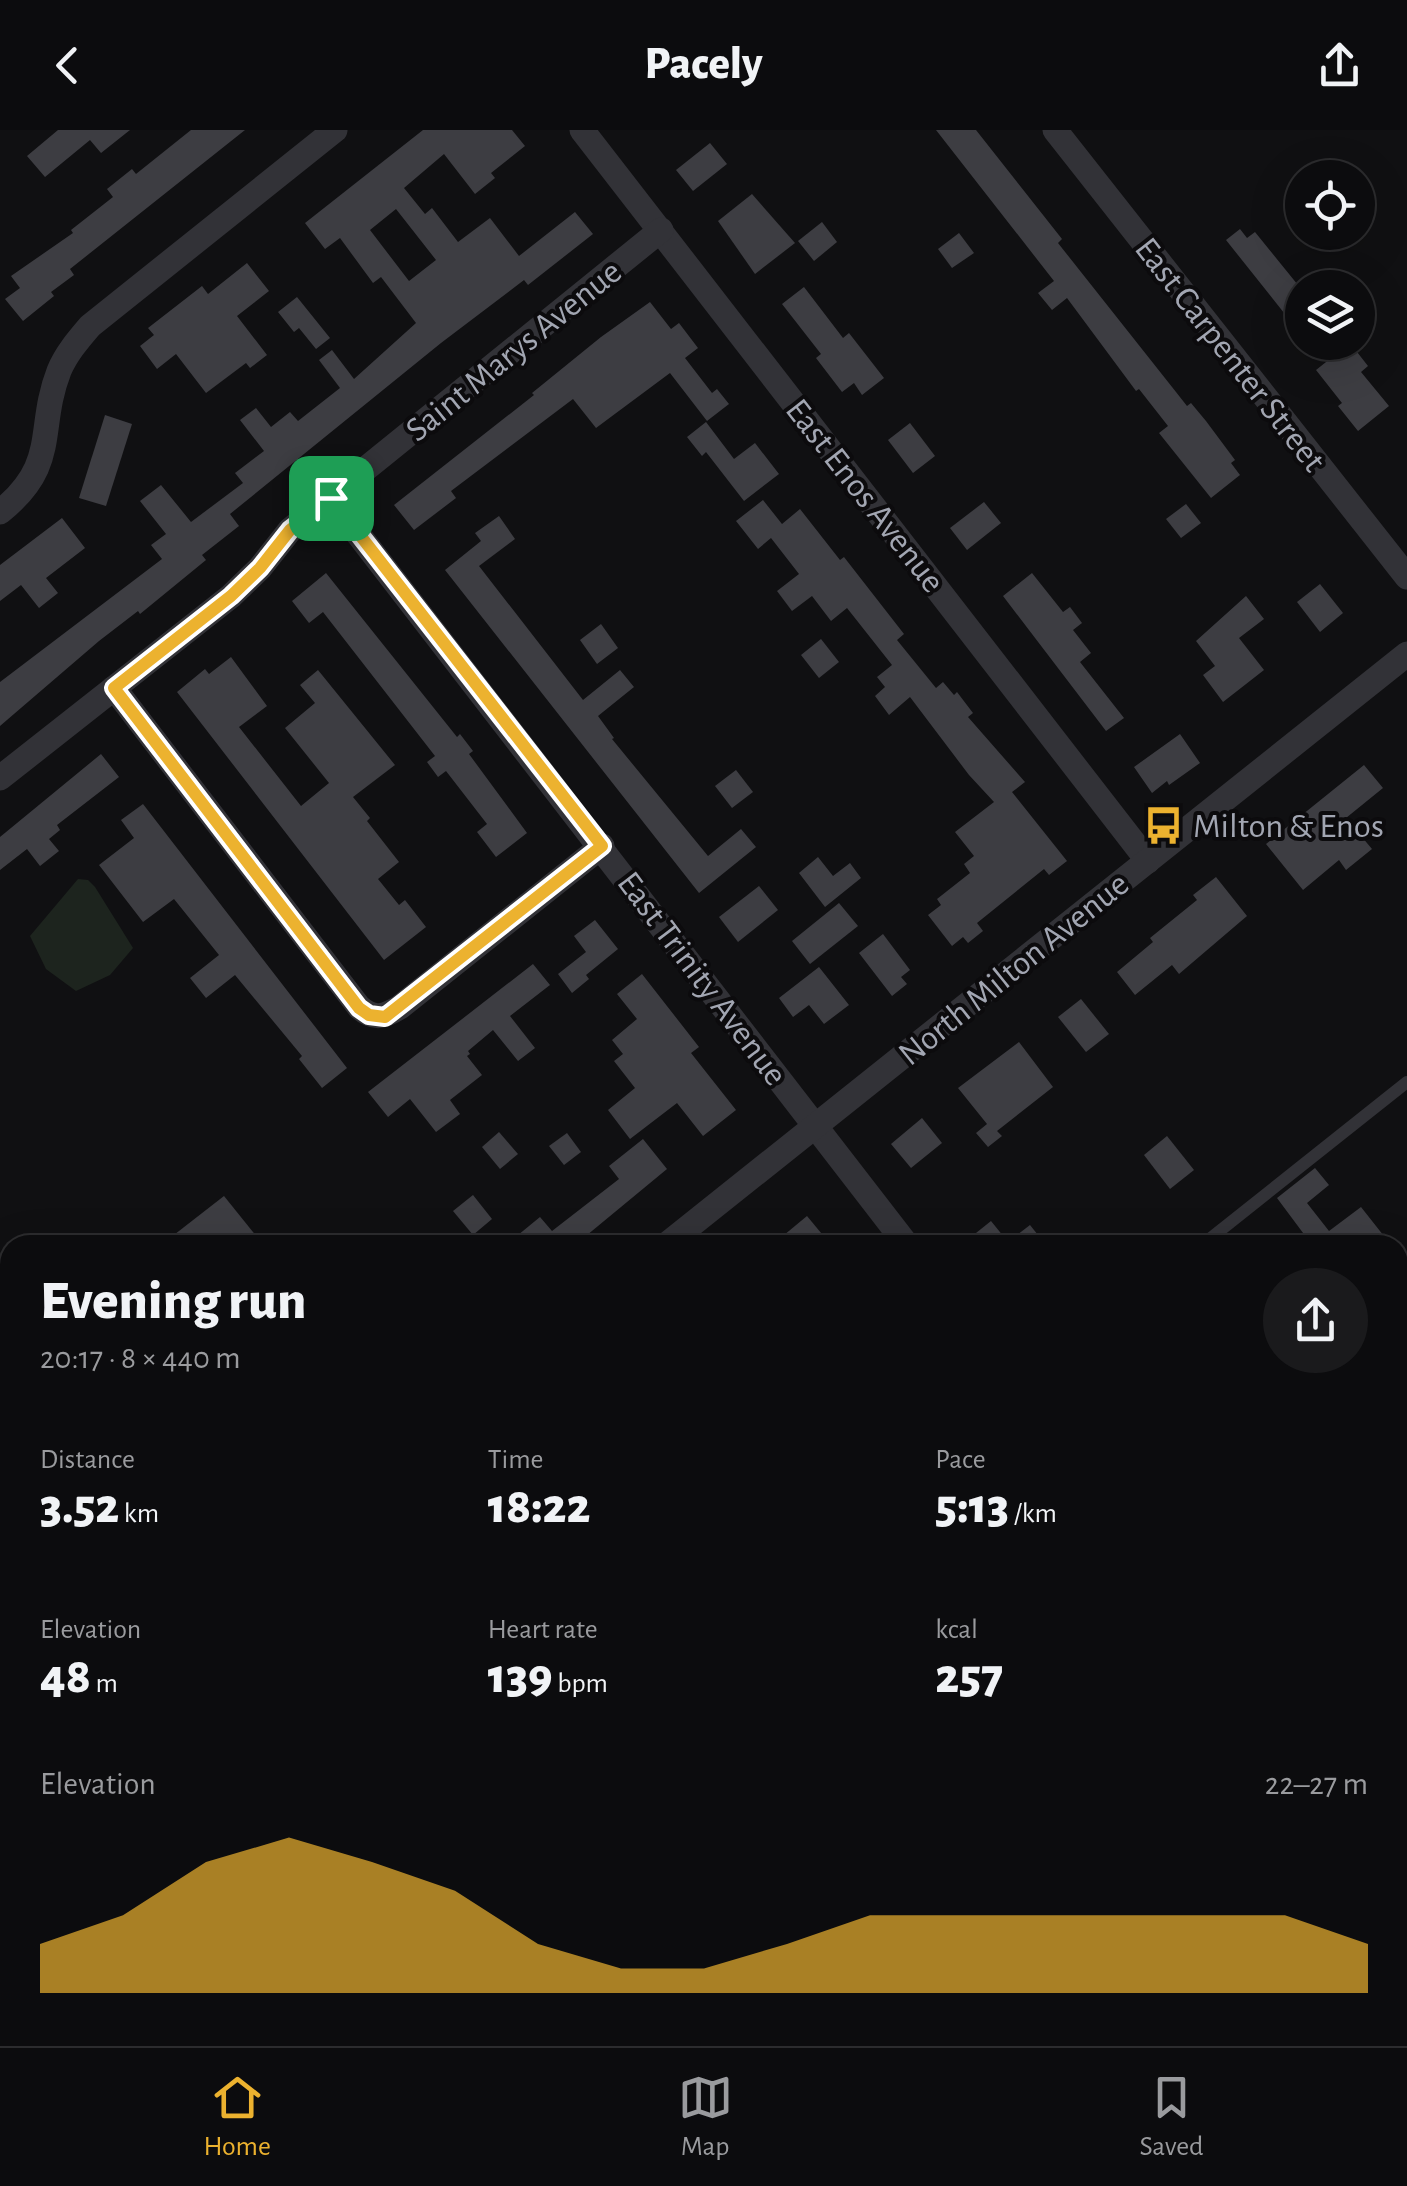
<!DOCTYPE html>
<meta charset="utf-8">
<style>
body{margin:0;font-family:"Alegreya Sans",sans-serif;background:#1a1a1c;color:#f1f3f6;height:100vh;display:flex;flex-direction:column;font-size:38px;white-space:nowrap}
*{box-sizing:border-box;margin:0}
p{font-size:32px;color:#9a9b9e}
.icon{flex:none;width:55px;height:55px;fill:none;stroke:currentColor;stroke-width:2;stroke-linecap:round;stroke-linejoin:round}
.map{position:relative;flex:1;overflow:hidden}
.sheet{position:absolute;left:0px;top:1105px;width:1408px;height:812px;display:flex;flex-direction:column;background:#0c0c0e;border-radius:30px 30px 0 0;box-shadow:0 10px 40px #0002,0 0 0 2px #2c2c2e}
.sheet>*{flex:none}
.tools{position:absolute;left:1285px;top:30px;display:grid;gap:20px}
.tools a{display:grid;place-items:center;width:90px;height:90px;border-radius:50%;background:#0c0c0e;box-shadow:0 10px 40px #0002,0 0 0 2px #2c2c2e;font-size:50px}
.pin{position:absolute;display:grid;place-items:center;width:85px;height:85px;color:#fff;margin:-42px;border-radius:20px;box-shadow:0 5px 15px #0006}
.round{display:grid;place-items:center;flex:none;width:105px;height:105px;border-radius:52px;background:#1a1a1c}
.summary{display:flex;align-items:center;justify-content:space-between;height:170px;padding:0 40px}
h1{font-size:55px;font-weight:800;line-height:75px}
.stats{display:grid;grid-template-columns:repeat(3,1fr);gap:15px;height:170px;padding:10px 40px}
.stats div{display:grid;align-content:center}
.stats b{font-size:50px;font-weight:800}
.stats small{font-size:28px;font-weight:400}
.stats p{font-size:28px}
.chart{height:280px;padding:20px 40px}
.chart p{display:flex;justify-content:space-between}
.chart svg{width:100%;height:180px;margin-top:10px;fill:#ecb22f;opacity:.7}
header{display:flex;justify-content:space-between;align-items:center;height:130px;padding:0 40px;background:#0c0c0e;font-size:45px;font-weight:800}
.menu{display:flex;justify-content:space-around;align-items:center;height:140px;border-top:2px solid #2c2c2e;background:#0c0c0e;font-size:28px;color:#9a9b9e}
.menu a{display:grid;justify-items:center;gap:5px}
.menu .selected{color:#ecb22f}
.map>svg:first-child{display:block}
.green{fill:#1d241e}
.building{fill:#3d3d42;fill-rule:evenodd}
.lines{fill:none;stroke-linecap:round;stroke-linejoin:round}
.service{stroke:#323237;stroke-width:12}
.minor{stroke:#323237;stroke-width:25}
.route-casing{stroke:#fff;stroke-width:20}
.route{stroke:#ecb22f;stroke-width:12}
.labels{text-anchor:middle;stroke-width:8;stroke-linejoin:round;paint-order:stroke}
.street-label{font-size:35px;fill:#a2a6b2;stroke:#0c0b0d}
.poi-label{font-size:35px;fill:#a2a6b2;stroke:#0c0b0d;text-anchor:start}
</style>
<header><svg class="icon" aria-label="back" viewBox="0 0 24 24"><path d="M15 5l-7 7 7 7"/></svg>Pacely<svg class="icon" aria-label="share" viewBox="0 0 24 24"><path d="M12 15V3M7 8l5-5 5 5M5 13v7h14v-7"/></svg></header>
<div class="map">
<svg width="1407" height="1916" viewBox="0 0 1407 1916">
<rect width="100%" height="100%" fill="#101012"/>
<path class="green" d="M 78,749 L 88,750 L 95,757 L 133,818 L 110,845 L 76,861 L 46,839 L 30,806 Z"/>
<g class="building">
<path d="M 58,0 L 130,0 L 101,23 L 90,10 L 45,47 L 27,26 Z"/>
<path d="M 191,0 L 245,0 L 70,139 L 74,145 L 51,162 L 54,166 L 23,191 L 5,169 L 20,158 L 11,146 L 73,103 L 71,100 L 113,67 L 107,59 L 132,39 L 136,44 Z"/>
<path d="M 423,0 L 512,0 L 525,16 L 491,43 L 495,48 L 475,64 L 444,24 L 404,58 L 425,84 L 432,78 L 458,112 L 490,88 L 519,126 L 575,82 L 593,104 L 528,155 L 524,150 L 441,213 L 230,384 L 239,396 L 202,425 L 206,430 L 140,484 L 138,481 L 99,511 L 0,596 L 0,552 L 162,429 L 151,415 L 166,404 L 140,371 L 161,355 L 191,392 L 243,353 L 235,343 L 264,321 L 240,290 L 256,278 L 271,297 L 290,282 L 298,291 L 340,258 L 319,230 L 332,220 L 354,249 L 416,193 L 381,147 L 373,153 L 340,108 L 325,119 L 305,93 ZM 396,79 L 436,130 L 409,151 L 370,100 Z"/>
<path d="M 936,0 L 976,0 L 1062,109 L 1058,113 L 1176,262 L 1187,276 L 1191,273 L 1206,291 L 1235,330 L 1231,333 L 1240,345 L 1211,368 L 1159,303 L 1168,296 L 1139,259 L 1136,261 L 1067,168 L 1052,180 L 1038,163 L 1054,151 Z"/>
<path d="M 710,13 L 727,34 L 693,61 L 676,40 Z"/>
<path d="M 752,64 L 795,113 L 755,144 L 718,91 Z"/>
<path d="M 822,92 L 837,112 L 814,131 L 798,111 Z"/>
<path d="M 1240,99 L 1247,108 L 1255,102 L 1302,160 L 1302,176 L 1288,188 L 1226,110 Z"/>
<path d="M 959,103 L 974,123 L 952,138 L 938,119 Z"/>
<path d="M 247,133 L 269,161 L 237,186 L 267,225 L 250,238 L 246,233 L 206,263 L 176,224 L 157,239 L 140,216 L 154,205 L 148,198 L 202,156 L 208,164 Z"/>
<path d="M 804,157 L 843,208 L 849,203 L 884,248 L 862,265 L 854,253 L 842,262 L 816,228 L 821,224 L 782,174 Z"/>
<path d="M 297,167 L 330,208 L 316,219 L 299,198 L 294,202 L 278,182 Z"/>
<path d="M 650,172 L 671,199 L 679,193 L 698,218 L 685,228 L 712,263 L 717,259 L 729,274 L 707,291 L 670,243 L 596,298 L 573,269 L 451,361 L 456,368 L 414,400 L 394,375 L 534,265 L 532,263 L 601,207 Z"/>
<path d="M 1350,213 L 1368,236 L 1361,242 L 1389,276 L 1358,301 L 1338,276 L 1342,273 L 1316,240 Z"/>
<path d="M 105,285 L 132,294 L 106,376 L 79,368 Z"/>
<path d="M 706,292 L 734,329 L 755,313 L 779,344 L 744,371 L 706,322 L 702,326 L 687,307 Z"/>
<path d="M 910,293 L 935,326 L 913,343 L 888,310 Z"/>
<path d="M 763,370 L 782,394 L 800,379 L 840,430 L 844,427 L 904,504 L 897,510 L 936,558 L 943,552 L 954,565 L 957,562 L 973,583 L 968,587 L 1025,652 L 1012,662 L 1067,731 L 1049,745 L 1044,739 L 977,793 L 983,801 L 968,813 L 963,807 L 952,816 L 928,785 L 941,775 L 937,769 L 970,743 L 964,734 L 974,726 L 955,702 L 994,672 L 969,645 L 910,567 L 889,585 L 875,566 L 885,557 L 877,547 L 892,535 L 847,478 L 831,491 L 812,466 L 792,481 L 777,461 L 799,444 L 771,408 L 758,419 L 736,391 Z"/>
<path d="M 984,372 L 1001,393 L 967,420 L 950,398 Z"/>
<path d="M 1186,374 L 1201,393 L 1181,408 L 1166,389 Z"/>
<path d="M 499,386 L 515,409 L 479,436 L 583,570 L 620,540 L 634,557 L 598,586 L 614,608 L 612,609 L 708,726 L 741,699 L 756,717 L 699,763 L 445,440 L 481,411 L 475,403 Z"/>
<path d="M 62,388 L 85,418 L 46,448 L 58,463 L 39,478 L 21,455 L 0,471 L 0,435 Z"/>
<path d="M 326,443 L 457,607 L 460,604 L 473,621 L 469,624 L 527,703 L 496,727 L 477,702 L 487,694 L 446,641 L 438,647 L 427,632 L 435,626 L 323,482 L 309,493 L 292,471 Z"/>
<path d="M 1032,443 L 1063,482 L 1070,477 L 1082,493 L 1073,500 L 1091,523 L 1080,532 L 1124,588 L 1106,601 L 1003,466 Z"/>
<path d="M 1320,454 L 1343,483 L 1320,502 L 1297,472 Z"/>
<path d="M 1246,466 L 1264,489 L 1239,508 L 1264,540 L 1223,572 L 1203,545 L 1215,536 L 1196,511 Z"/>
<path d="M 601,494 L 618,518 L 597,534 L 580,510 Z"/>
<path d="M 821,509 L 839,532 L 819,548 L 801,525 Z"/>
<path d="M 231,527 L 267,576 L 239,597 L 301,676 L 329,653 L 285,598 L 315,573 L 300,555 L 318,540 L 395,635 L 353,667 L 370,688 L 367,691 L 399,732 L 378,749 L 399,775 L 405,770 L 426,797 L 384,830 L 177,562 L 205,539 L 209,544 Z"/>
<path d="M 1180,604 L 1200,633 L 1169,655 L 1167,651 L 1152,663 L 1134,637 Z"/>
<path d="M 101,624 L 119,647 L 57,695 L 60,700 L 49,709 L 59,721 L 40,736 L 27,719 L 0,740 L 0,707 Z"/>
<path d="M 1364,635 L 1383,658 L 1346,688 L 1372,719 L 1346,740 L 1339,730 L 1303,760 L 1266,714 Z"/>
<path d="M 736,640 L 753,662 L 732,678 L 715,656 Z"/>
<path d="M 143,674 L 347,938 L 322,958 L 299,929 L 302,926 L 235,845 L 206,868 L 190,848 L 219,825 L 174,769 L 143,792 L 99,735 L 134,708 L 121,690 Z"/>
<path d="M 818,727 L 833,746 L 850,733 L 861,748 L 825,777 L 799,743 Z"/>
<path d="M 1216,747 L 1247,786 L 1179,844 L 1172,835 L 1135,865 L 1117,842 L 1153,812 L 1150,808 L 1197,770 L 1193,765 Z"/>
<path d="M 759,756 L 778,780 L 738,812 L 719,787 Z"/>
<path d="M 839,773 L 858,796 L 810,834 L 792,811 Z"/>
<path d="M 595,790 L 618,819 L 586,845 L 589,849 L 572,863 L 558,844 L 586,822 L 574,806 Z"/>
<path d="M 883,804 L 910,840 L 901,847 L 907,854 L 892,866 L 859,823 Z"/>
<path d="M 533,834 L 550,855 L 510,886 L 535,918 L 518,931 L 493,900 L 468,921 L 470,924 L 467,926 L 482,945 L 450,970 L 460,984 L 436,1002 L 410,969 L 388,987 L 368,962 Z"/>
<path d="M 819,837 L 849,875 L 824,894 L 809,875 L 793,887 L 779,868 Z"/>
<path d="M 642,844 L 699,917 L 691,923 L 736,980 L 703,1006 L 677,973 L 630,1009 L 608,980 L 635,958 L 614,931 L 623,924 L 612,910 L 637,889 L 617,864 Z"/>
<path d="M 1081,869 L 1109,904 L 1086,922 L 1058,887 Z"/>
<path d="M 1019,912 L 1053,957 L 997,1001 L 1002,1006 L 988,1017 L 976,1003 L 987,994 L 958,958 Z"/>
<path d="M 922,988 L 942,1013 L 911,1038 L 891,1014 Z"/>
<path d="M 499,1002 L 518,1024 L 500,1039 L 482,1017 Z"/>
<path d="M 567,1003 L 581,1022 L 564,1035 L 549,1016 Z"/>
<path d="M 1167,1006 L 1194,1040 L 1170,1059 L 1144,1025 Z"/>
<path d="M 643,1009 L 667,1039 L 575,1115 L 506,1115 L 540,1087 L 552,1101 L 619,1049 L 609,1036 Z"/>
<path d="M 1315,1038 L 1329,1055 L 1307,1073 L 1329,1101 L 1361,1077 L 1391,1115 L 1312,1115 L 1277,1068 Z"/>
<path d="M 473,1065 L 492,1089 L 473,1105 L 453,1081 Z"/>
<path d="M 224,1066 L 257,1107 L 246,1115 L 161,1115 Z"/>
<path d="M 807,1086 L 831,1115 L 772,1115 Z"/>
<path d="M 991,1091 L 1008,1112 L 1030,1095 L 1046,1115 L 961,1115 Z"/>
</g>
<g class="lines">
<g class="service">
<path d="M 1202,1115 L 1407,952"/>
<path d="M 1398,1344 L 1407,1337"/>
<path d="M 192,1916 L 202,1908"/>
<path d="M 680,1916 L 690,1908"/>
<path d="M 1173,1916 L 1184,1908"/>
</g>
<g class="minor">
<path d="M 582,0 L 1148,731"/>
<path d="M 1055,0 L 1407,447"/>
<path d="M 331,369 L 907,1115"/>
<path d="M 0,382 C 60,334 36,300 59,241 C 66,224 78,210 90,196 L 335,0"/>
<path d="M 114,558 L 359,877 C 374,890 384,887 400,877 L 602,716"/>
<path d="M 0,648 L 231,466 L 260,438 L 290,400 L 661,100"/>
<path d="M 666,1115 L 1407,524"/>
<path d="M 1398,1151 L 1407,1144"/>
<path d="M 0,1253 L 10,1266"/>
<path d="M 1398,1542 L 1407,1534"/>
<path d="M 0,1645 L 10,1637"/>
<path d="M 1398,1739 L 1407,1752"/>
<path d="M 507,1908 L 513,1916"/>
<path d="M 438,1916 L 449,1908"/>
<path d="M 926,1916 L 937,1908"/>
</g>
</g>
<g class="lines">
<defs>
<path id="route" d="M 331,368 L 602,716 L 385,887 L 369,885 L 359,878 L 114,558 L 231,466 L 260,438 L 290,400 Z"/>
</defs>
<use href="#route" class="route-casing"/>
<use href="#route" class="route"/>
</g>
<defs>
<symbol id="bus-bare" viewBox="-9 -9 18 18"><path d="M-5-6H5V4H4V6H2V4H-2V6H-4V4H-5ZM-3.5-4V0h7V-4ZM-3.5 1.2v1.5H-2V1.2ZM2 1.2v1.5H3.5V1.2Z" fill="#ecb22f" stroke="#0c0b0d" stroke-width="2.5" paint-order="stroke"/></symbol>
</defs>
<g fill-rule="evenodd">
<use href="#bus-bare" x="1136" y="668" width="55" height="55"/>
</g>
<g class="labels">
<g class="street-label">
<text transform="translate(513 220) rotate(-39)" y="12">Saint Marys Avenue</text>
<text transform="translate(1231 224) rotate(52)" y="12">East Carpenter Street</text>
<text transform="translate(866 365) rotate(52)" y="12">East Enos Avenue</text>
<text transform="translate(1013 838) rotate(-39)" y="12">North Milton Avenue</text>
<text transform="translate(703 848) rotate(53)" y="12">East Trinity Avenue</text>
</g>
<g class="poi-label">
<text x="1193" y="707">Milton &amp; Enos</text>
</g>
</g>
</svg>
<div class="tools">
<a><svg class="icon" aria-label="locate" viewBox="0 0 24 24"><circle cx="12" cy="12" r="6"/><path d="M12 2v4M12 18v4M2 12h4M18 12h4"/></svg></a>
<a><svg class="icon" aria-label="layers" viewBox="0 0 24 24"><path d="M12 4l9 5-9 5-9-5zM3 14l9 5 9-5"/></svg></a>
</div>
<div class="pin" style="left:331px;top:368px;background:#1e9e55"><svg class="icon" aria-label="arrive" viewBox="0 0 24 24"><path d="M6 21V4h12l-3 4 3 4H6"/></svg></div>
<section class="sheet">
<div class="summary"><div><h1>Evening run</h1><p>20:17 · 8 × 440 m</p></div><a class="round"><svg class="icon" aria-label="share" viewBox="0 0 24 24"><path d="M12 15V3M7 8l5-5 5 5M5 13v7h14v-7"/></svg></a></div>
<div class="stats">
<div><p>Distance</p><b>3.52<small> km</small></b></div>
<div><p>Time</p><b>18:22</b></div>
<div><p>Pace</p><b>5:13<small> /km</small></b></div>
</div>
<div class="stats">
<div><p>Elevation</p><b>48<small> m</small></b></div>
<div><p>Heart rate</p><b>139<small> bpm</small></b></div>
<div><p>kcal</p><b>257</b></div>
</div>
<div class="chart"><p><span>Elevation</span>22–27 m</p>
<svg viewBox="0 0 160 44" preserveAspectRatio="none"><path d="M0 44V32L10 25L20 12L30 6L40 12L50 19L60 32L70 38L80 38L90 32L100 25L110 25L120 25L130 25L140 25L150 25L160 32V44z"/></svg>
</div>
</section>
</div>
<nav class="menu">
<a class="selected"><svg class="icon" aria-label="home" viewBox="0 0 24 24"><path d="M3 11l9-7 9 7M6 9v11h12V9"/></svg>Home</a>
<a><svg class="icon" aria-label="map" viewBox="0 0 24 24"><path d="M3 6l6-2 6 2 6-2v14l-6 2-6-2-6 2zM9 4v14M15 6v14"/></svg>Map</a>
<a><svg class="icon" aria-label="saved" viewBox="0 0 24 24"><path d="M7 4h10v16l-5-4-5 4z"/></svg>Saved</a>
</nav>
